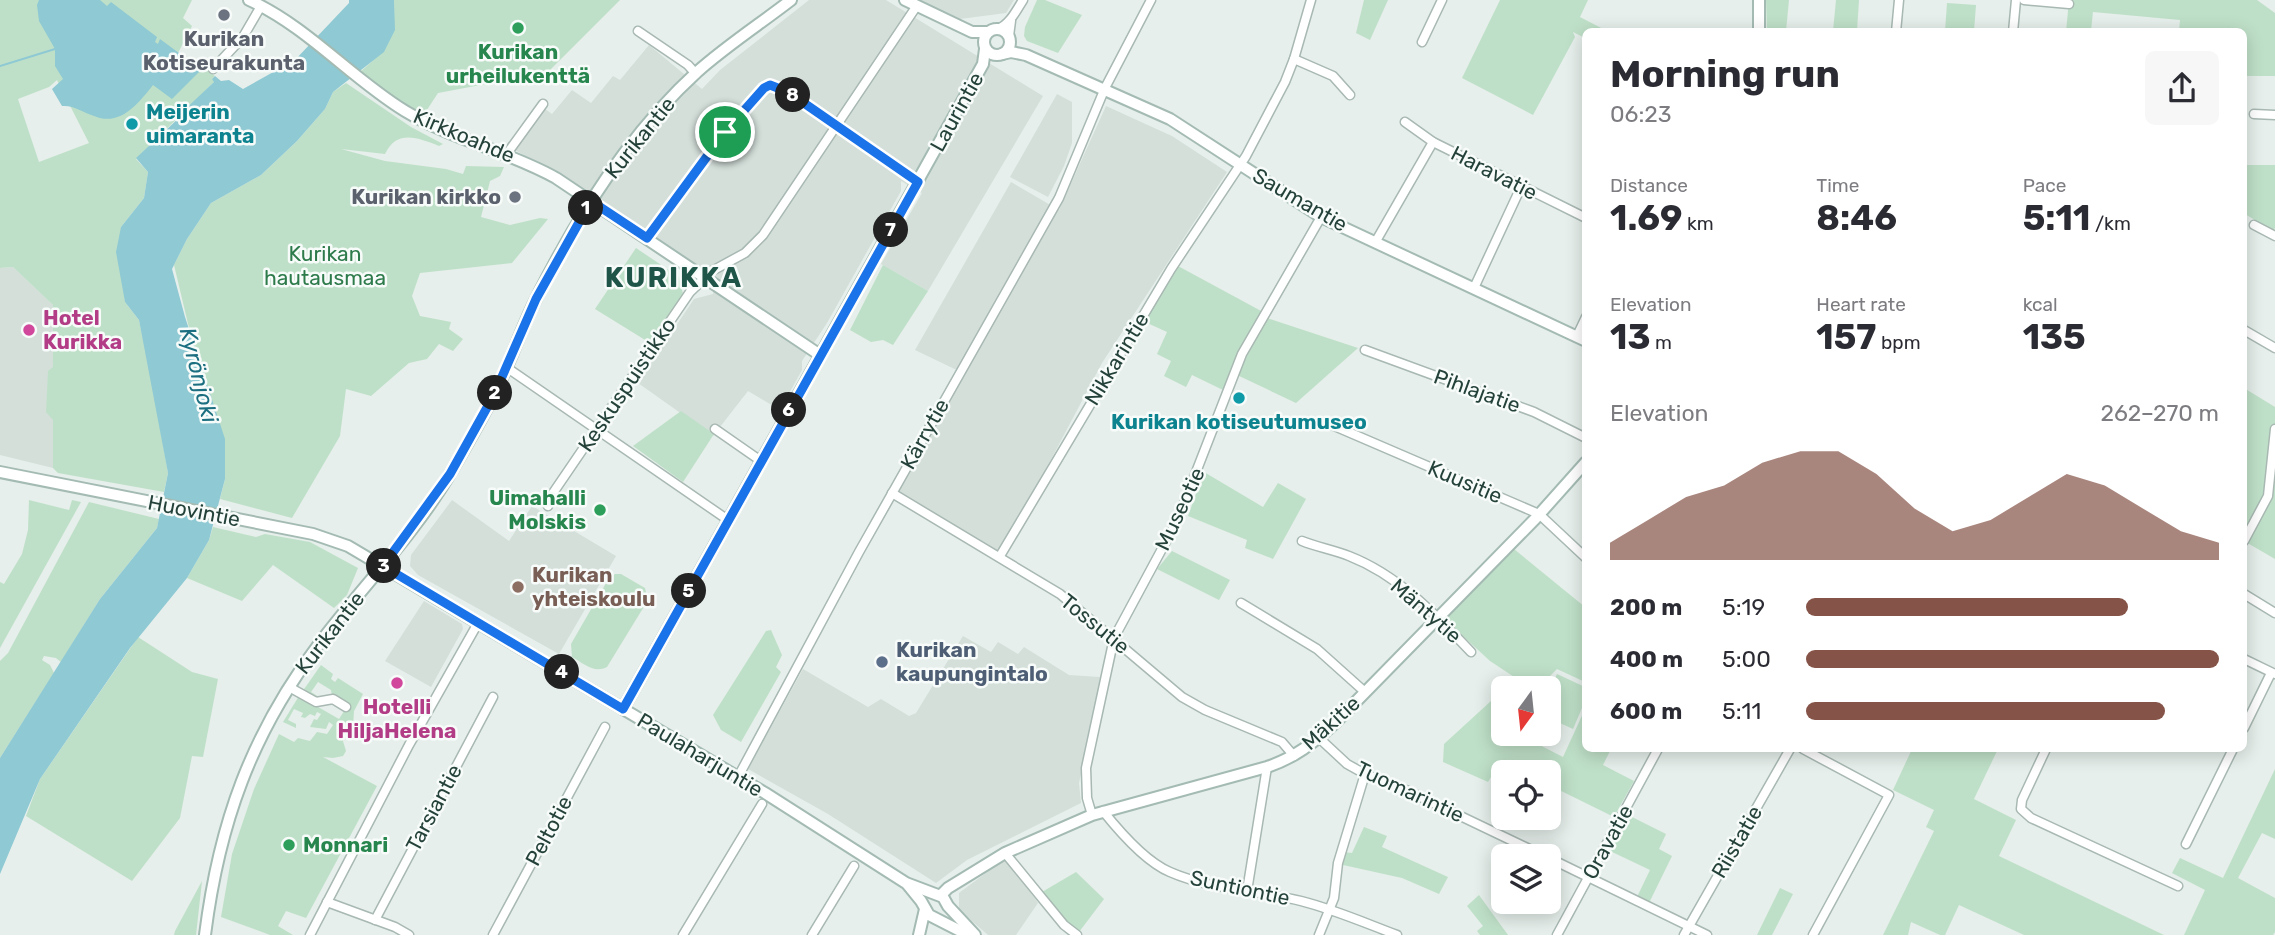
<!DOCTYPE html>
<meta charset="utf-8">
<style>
body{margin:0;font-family:Rubik,sans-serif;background:#f7f7f7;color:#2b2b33;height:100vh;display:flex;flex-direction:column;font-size:26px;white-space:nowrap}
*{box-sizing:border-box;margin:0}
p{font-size:23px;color:#7c7c81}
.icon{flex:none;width:38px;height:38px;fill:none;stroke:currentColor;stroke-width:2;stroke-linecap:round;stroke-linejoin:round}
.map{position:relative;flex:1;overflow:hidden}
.drawer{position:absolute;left:1582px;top:28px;width:665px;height:724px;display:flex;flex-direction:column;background:#fff;border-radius:10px;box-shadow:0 4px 18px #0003}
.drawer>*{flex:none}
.needle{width:46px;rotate:195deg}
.controls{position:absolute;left:1491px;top:676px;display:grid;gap:14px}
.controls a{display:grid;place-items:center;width:70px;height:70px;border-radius:10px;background:#fff;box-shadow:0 4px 18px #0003;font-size:35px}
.pin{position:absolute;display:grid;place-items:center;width:60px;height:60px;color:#fff;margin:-30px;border:4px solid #fff;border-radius:50%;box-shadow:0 2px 7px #0007}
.km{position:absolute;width:35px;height:35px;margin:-18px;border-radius:50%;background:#222;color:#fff;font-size:19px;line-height:35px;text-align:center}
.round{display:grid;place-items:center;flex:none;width:74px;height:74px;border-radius:10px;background:#f7f7f7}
.head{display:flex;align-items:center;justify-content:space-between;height:119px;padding:0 28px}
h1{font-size:38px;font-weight:700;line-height:52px}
.metrics{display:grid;grid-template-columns:repeat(3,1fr);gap:10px;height:119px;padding:7px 28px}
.metrics div{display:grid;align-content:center}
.metrics b{font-size:35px;font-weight:700}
.metrics small{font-size:19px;font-weight:400}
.metrics p{font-size:19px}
.chart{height:196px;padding:14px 28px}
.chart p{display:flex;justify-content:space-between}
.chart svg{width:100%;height:126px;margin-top:7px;fill:#855347;opacity:.7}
ul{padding:0 28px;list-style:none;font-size:23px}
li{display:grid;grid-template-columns:112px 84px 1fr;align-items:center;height:52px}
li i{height:18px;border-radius:9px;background:#855347}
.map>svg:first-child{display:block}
.built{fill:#d4dfda}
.green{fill:#bfe0c8;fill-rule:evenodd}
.water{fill:#8ec9d4}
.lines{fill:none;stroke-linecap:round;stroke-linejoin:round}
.stream{stroke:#8ec9d4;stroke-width:2}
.street-casing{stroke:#a8b8b2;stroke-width:11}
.secondary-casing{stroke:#a4bbb3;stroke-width:14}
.street{stroke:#fff;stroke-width:8}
.secondary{stroke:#fff;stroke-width:10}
.route-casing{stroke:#fff;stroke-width:14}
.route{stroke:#1a73e8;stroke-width:9}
.worship-dot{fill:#6b7280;stroke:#f7fbf9;stroke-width:2.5}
.leisure-dot{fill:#2e9e5b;stroke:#f7fbf9;stroke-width:2.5}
.culture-dot{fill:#0f9aa8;stroke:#f7fbf9;stroke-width:2.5}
.hotel-dot{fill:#d1479c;stroke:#f7fbf9;stroke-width:2.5}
.education-dot{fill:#8d6e63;stroke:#f7fbf9;stroke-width:2.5}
.service-dot{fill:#5c6f8a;stroke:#f7fbf9;stroke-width:2.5}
.labels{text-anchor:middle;stroke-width:5;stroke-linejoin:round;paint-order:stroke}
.worship-label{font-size:21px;font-weight:bold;fill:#5b616d;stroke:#f7fbf9}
.leisure-label{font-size:21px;font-weight:bold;fill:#27864d;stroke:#f7fbf9}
.culture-label{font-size:21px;font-weight:bold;fill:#0d838f;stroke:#f7fbf9;text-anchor:start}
.street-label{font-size:21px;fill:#24423a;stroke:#f7fbf9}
.park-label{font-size:21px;fill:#2d7a4b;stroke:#f7fbf9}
.hotel-label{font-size:21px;font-weight:bold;fill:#b23c85;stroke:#f7fbf9;text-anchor:start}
.education-label{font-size:21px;font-weight:bold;fill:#785e54;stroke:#f7fbf9;text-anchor:start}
.service-label{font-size:21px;font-weight:bold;fill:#4e5e75;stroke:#f7fbf9;text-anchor:start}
.water-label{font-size:23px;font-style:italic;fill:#1c6f80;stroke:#f7fbf9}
.district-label{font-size:28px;font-weight:bold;letter-spacing:2px;fill:#1f5548;stroke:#f7fbf9}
</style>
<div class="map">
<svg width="2275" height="935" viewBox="0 0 2275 935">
<rect width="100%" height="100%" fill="#e6efeb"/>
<g class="built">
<path d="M 809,0 L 886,0 L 1043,96 L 928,291 L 881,264 L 922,193 L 901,181 L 901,191 L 827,323 L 802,361 L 802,370 L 780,410 L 748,391 L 713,436 L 638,383 L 694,299 L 713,294 L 715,278 L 579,187 L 508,146 L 538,104 L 552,114 L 572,90 L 591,103 L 613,76 L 620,80 L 649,45 L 702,89 L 720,70 Z"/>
<path d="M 920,0 L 1014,0 L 1006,13 L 960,19 Z"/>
<path d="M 1057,94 L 1072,102 L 1072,143 L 1064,166 L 1048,197 L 1010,177 Z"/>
<path d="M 1106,106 L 1172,136 L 1227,172 L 1102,363 L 1001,554 L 898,492 L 965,374 L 915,350 L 1011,182 L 1059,210 Z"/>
<path d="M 13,267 L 53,305 L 53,468 L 0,455 L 0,268 Z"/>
<path d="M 452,500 L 509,541 L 532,506 L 616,556 L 559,654 L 418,575 L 410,566 L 411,555 Z"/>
<path d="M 424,601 L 462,624 L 463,629 L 431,687 L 385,661 Z"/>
<path d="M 963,636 L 991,652 L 998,642 L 1018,654 L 1024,647 L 1069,675 L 1100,677 L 1095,710 L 1079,783 L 1081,803 L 967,860 L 936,883 L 828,814 L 748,769 L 803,669 L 868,707 L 881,699 L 909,716 L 916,713 Z"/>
<path d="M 1006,858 L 1038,903 L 1016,935 L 988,935 L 959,910 L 959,893 Z"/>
</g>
<g class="green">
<path d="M 0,0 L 192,0 L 183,18 L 192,26 L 178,53 L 187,59 L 189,57 L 215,76 L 212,79 L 215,81 L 136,159 L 148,172 L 144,198 L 121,227 L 125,302 L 139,320 L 152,381 L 168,473 L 164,492 L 58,473 L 53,468 L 53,420 L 46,412 L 48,371 L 53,367 L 53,305 L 13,267 L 0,268 ZM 57,80 L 89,143 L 39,162 L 18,99 L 49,87 Z"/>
<path d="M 394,0 L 620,0 L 543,77 L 520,85 L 502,81 L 438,93 L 423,116 L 381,89 L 361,71 C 391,46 395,40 394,0 Z"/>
<path d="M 1037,0 L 1045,0 L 1082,15 L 1058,53 L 1027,41 L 1024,36 L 1025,27 Z"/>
<path d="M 1364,0 L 1388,0 L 1370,40 L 1356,33 Z"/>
<path d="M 1500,0 L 1588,0 L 1580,17 L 1607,31 L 1586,32 L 1585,38 L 1573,32 L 1575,37 L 1533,115 L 1462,78 Z"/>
<path d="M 1766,0 L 1789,0 L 1786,31 L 1767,31 Z"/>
<path d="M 1836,0 L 1859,0 L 1857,31 L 1833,31 Z"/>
<path d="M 2069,0 L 2257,0 L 2275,13 L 2275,76 L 2244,76 L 2244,32 L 2179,31 L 2180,20 L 2093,12 L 2091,31 L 2066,32 Z"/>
<path d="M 1947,3 L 1976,5 L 1974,31 L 1945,31 Z"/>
<path d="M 346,83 L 411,127 L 443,144 L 439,146 C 418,138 397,129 385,154 L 341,149 L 385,161 L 446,169 L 463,174 L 466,166 L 504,167 L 500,176 L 490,181 L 481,217 L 510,225 L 540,218 L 548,219 L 512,263 L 420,273 L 412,296 L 420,316 L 451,322 L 449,329 L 463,339 L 453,351 L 439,344 L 427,359 L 409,363 L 371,396 L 346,389 L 340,436 L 292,518 L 220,499 L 225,479 L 174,265 L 187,239 L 211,203 L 261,175 L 297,141 L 325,109 L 333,92 Z"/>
<path d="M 2244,165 L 2275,165 L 2275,228 L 2273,231 L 2245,214 L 2244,216 Z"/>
<path d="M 636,248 L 679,277 L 683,294 L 650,343 L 595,309 Z"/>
<path d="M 883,265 L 928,291 L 893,345 L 883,340 L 871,342 L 850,330 Z"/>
<path d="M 1178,266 L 1263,312 L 1238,352 L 1223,390 L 1192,375 L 1186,387 L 1164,376 L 1171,361 L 1157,354 L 1167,332 L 1145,322 Z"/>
<path d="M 1267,318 L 1358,348 L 1296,403 L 1237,375 Z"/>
<path d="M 2244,388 L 2275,407 L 2275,559 L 2244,541 Z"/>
<path d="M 681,411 L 714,434 L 683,482 L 633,446 Z"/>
<path d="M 1204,472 L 1263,507 L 1278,483 L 1306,499 L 1273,559 L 1245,548 L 1247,540 L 1188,516 Z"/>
<path d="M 29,500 L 69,510 L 72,500 L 81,502 L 0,648 L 0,582 L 4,584 L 22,554 L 28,530 Z"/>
<path d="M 89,502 L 159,519 L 157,528 L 100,599 L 61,662 L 56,658 L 44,656 L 42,660 L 50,665 L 54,673 L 0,758 L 0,661 L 8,653 Z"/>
<path d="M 213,527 L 256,537 L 265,534 L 310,542 L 358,568 L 347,595 L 334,608 L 273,565 L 242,601 L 187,578 L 209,540 Z"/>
<path d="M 1514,549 L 1585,607 L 1585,682 L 1557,669 L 1538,688 L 1531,688 L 1490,661 L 1451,625 L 1447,618 Z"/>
<path d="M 1172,551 L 1230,580 L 1219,600 L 1157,569 Z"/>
<path d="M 615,574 L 621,574 L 645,588 L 648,600 L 607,667 C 594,674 583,663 572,657 L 571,644 L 609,578 Z"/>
<path d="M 771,630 L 782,655 L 776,667 L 781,672 L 741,742 L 721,730 L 713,715 L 766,631 Z"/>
<path d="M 138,637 L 192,672 L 218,679 L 203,757 L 192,756 L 180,818 L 132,881 L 26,816 L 40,779 Z"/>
<path d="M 321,665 L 333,674 L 331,679 L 335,682 L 338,678 L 363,694 L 354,711 L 353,726 L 361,732 L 359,734 L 345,735 L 343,741 L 346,751 L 343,756 L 333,758 L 323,757 L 377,786 L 306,918 L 286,911 L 278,926 L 293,935 L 270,935 L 221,917 L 232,854 L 254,789 L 279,734 L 294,742 L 298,738 L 310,741 L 317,732 L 327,734 L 333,725 L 329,722 L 326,729 L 310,727 L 314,719 L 317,720 L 321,714 L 317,712 L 315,716 L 310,714 L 305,718 L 301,717 L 303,713 L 294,709 L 288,720 L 296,724 L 296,728 L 283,722 L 299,696 L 339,719 L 346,708 L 332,695 L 331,690 L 318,682 L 311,692 L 319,697 L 316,699 L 302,692 Z"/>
<path d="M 1557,674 L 1585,687 L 1585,701 L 1573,729 L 1549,718 L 1549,692 Z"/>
<path d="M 1503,690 L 1503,733 L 1516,733 L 1563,757 L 1585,709 L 1586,749 L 1611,749 L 1603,765 L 1634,781 L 1614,817 L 1549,785 L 1549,772 L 1511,772 L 1497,767 L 1488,782 L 1443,762 L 1444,744 Z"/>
<path d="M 1912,749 L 1998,749 L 1974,799 L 2016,820 L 1999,856 L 2164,935 L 2024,935 L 1959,905 L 1945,935 L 1940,935 L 1911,922 L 1908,935 L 1883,935 L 1934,831 L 1926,827 L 1934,810 L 1893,790 Z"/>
<path d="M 2275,769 L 2275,839 L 2262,833 L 2238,878 L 2275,898 L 2275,932 L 2273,935 L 2184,935 L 2205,890 L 2172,873 L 2180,858 L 2223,878 Z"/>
<path d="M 1628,815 L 1666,834 L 1659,849 L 1672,856 L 1649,903 L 1637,897 L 1650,870 L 1610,851 Z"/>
<path d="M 1364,827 L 1387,836 L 1382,847 L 1448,877 L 1439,894 L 1402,878 L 1343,865 L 1344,852 L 1352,853 Z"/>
<path d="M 1076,872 L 1104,899 L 1079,932 L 1061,916 L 1042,892 Z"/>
<path d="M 202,881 L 196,935 L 174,935 L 175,931 Z"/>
<path d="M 1780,888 L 1793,894 L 1772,935 L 1757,935 Z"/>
<path d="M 1479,895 L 1508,935 L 1480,935 L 1477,931 L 1483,926 L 1467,906 Z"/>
</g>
<g class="water">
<path d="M 39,0 L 100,0 L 107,6 L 111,2 L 157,37 L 155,42 L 158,44 L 160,39 L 187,59 L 189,57 L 204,67 L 172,99 L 153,85 C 138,104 120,127 94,116 C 82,112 74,105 62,106 L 52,89 L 63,79 L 55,66 L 55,49 L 39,21 L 37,5 Z"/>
<path d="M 349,0 L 394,0 L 395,30 L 384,52 L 333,92 L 325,109 L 297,141 L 261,175 L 211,203 L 187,239 L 172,269 L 185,317 L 225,439 L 225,479 L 209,540 L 187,578 L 130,648 L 40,779 L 0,874 L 0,758 L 100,599 L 157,528 L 168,473 L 139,320 L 125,302 L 116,252 L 121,227 L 144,198 L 148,172 L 136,158 L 180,117 L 179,115 L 214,82 L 212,79 L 215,76 L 221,81 L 229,80 L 243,89 L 295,60 L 349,3 Z"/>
</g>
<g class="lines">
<g class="stream">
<path d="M 0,66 L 55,49"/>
<path d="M 202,68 L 205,71"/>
</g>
<defs>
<g id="street">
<path d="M 2024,0 L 2069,4"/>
<path d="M 998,29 C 1010,24 1016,11 1023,0"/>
<path d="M 638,31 L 688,65 L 696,74"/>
<path d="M 1896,32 L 1899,0"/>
<path d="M 2013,32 L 2016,0"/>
<path d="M 1009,36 L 1011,21"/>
<path d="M 1422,42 L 1442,0"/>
<path d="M 1294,59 L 1333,76 L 1350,95"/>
<path d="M 213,69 L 243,37 L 261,6"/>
<path d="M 2254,114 L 2275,115"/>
<path d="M 1405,122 L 1433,142 L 1586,218"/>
<path d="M 506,155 L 543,104"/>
<path d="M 2254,225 L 2275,236"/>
<path d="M 647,238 L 725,132 L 764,88 L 770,85 L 788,92 L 918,182"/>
<path d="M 1376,241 L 1433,142"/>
<path d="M 1474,288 L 1521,187"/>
<path d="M 2244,330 L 2275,348"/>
<path d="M 1577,336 L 1586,317"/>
<path d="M 1365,350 L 1534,412 L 1586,438"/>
<path d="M 506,367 L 728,520"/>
<path d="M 1332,425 L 1539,514 L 1586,558"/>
<path d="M 715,429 L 761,461"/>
<path d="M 892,493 L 1060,594 L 1182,697 L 1205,710 L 1282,742 L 1294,756"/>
<path d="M 548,506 L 553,493 L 690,292 L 712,271 L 745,253 L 763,235 L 916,7"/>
<path d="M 1302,541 C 1317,547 1334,550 1349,556 C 1398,575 1435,614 1471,652"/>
<path d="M 2244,541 L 2268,496 L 2275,429"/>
<path d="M 1000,556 L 1171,269 L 1246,156 L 1285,82 L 1294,59 L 1311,0"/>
<path d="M 2244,594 L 2275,613"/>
<path d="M 1241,603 L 1317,649 L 1365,692"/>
<path d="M 2244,659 L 2275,674"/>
<path d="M 289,687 L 316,702 L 333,699 L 346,707"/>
<path d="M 2244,728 L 2271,673"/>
<path d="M 1319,738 L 1347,764 L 1365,774 L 1406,790 L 1544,856"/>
<path d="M 1803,749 L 1889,795 L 1813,935"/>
<path d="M 2046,749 L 2022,800 L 2021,809 L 2031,818 L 2178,886"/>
<path d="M 738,777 L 859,552 L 1059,198 L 1105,88 L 1151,0"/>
<path d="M 1103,811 C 1119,831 1146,862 1170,872 C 1211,890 1258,890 1301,901 C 1333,909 1365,923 1397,935"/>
<path d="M 1092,815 L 1087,798 L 1086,768 L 1114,638 L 1177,521 L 1242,354 L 1321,217"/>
<path d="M 2186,844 L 2233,749"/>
<path d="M 1005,853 L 1064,925 L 1077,935"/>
<path d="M 1549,858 L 1707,935"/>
<path d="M 1247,891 L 1267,767"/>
<path d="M 327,902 L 395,927 L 409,935"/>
<path d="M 375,920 L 493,697"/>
<path d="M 310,935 L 409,745 L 478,623"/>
<path d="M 493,935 L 605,727"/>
<path d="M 683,935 L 762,804"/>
<path d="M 812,935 L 854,866"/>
<path d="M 1319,935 L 1334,898 L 1338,863 L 1365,774"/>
<path d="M 1557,935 L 1658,749"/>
<path d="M 1684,935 L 1790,749"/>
</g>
<g id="secondary">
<path d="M 249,0 C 308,27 351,78 405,111 C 453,140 508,151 556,178 L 820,355"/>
<path d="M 905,0 L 972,32 L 987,32"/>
<path d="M 1759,0 L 1759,32"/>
<circle cx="997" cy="42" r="13"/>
<path d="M 1002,54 L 1011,52 L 1026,55 L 1170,119 L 1321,217 L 1586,341"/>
<path d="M 0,472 L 313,534 L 348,546 L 765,793 L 906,883 L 943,897 L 948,906 L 975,935"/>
<path d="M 623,709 L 983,64 L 985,49"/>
<path d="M 908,885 L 921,901 L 929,915 L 968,935"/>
<path d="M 941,895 L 948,888 L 1005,853 L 1092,815 L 1267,767 C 1294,758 1314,743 1335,723 L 1536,518 L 1586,462"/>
<path d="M 205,935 C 219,824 251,734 319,644 C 362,587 413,536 450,474 C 465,448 480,422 494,395 C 510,363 521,329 537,297 C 578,215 629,134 697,72 C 726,46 760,24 791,0"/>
<path d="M 919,935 L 925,909"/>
</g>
</defs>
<use href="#street" class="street-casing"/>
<use href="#secondary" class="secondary-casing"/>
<use href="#street" class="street"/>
<use href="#secondary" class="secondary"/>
</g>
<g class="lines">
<defs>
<path id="route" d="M 770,85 L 788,92 L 918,182 L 623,709 L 383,566 L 450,474 L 494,395 L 536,299 L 591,201 L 647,238 L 725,132 L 764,88 Z"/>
</defs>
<use href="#route" class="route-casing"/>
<use href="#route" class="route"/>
</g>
<g class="worship-dot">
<circle cx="224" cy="15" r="7"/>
<circle cx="515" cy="197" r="7"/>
</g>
<g class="leisure-dot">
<circle cx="518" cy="28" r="7"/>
<circle cx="600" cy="510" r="7"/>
<circle cx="289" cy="845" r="7"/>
</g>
<g class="culture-dot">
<circle cx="132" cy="124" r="7"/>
<circle cx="1239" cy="398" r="7"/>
</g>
<g class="hotel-dot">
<circle cx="29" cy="330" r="7"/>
<circle cx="397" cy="683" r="7"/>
</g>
<circle class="education-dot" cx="518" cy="587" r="7"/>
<circle class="service-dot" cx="882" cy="662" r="7"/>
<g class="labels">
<g class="worship-label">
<text x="224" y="46">Kurikan<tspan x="224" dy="24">Kotiseurakunta</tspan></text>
<text x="501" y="204" text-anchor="end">Kurikan kirkko</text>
</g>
<g class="leisure-label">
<text x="518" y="59">Kurikan<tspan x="518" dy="24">urheilukenttä</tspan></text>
<text x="586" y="505" text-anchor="end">Uimahalli<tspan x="586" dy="24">Molskis</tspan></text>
<text x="303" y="852" text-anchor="start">Monnari</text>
</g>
<g class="culture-label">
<text x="146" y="119">Meijerin<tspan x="146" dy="24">uimaranta</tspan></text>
<text x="1239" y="429" text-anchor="middle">Kurikan kotiseutumuseo</text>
</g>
<g class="street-label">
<text transform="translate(957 112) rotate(-61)" y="7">Laurintie</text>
<text transform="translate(464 136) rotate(23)" y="7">Kirkkoahde</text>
<text transform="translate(640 138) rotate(-51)" y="7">Kurikantie</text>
<text transform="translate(1494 173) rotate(27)" y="7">Haravatie</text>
<text transform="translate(1300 200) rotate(30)" y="7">Saumantie</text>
<text transform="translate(1117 359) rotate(-59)" y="7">Nikkarintie</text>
<text transform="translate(627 385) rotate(-56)" y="7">Keskuspuistikko</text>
<text transform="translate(1477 391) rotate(20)" y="7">Pihlajatie</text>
<text transform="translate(925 434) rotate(-61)" y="7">Kärrytie</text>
<text transform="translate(1465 482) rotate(23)" y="7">Kuusitie</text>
<text transform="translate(1180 509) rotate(-65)" y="7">Museotie</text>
<text transform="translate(194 511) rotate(11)" y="7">Huovintie</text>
<text transform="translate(1426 611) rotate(41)" y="7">Mäntytie</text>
<text transform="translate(1095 624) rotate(39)" y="7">Tossutie</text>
<text transform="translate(330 633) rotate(-52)" y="7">Kurikantie</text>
<text transform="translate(1331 723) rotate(-42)" y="7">Mäkitie</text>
<text transform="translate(700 755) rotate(31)" y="7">Paulaharjuntie</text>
<text transform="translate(1410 792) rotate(25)" y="7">Tuomarintie</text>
<text transform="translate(434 808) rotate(-62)" y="7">Tarsiantie</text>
<text transform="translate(549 831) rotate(-62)" y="7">Peltotie</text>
<text transform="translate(1608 842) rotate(-61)" y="7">Oravatie</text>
<text transform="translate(1737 842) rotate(-60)" y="7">Riistatie</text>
<text transform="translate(1240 888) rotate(12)" y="7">Suntiontie</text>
</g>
<g class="park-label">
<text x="325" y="261">Kurikan<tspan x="325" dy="24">hautausmaa</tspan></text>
</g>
<g class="hotel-label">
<text x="43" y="325">Hotel<tspan x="43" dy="24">Kurikka</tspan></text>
<text x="397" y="714" text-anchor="middle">Hotelli<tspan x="397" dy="24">HiljaHelena</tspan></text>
</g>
<g class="education-label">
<text x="532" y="582">Kurikan<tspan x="532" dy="24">yhteiskoulu</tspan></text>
</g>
<g class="service-label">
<text x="896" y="657">Kurikan<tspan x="896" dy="24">kaupungintalo</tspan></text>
</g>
<g class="water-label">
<text transform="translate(199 375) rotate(76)" y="8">Kyrönjoki</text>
</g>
<g class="district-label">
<text x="674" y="287">KURIKKA</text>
</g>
</g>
</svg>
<div class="controls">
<a><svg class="needle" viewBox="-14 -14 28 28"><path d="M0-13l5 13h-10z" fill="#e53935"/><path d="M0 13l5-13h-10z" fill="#7c7c81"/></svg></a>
<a><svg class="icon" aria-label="locate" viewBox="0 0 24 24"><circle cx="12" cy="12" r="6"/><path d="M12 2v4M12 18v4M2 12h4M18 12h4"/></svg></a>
<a><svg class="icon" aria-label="layers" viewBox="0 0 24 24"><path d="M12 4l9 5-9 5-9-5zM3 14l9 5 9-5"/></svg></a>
</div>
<div class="pin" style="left:725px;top:132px;background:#1e9e55"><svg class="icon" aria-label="arrive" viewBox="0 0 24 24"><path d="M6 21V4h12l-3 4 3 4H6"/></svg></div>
<b class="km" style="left:586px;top:208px">1</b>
<b class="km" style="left:495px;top:393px">2</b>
<b class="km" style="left:384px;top:566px">3</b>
<b class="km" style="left:562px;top:672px">4</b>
<b class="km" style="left:689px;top:591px">5</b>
<b class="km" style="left:789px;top:410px">6</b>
<b class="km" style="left:891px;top:230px">7</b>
<b class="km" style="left:793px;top:95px">8</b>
<section class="drawer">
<div class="head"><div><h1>Morning run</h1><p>06:23</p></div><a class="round"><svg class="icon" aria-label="share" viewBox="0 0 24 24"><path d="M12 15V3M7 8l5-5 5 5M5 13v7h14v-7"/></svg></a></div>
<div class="metrics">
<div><p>Distance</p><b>1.69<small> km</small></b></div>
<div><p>Time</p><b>8:46</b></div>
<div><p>Pace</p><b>5:11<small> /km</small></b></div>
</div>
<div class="metrics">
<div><p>Elevation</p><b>13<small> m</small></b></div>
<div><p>Heart rate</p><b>157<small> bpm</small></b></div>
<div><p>kcal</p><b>135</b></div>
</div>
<div class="chart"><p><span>Elevation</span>262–270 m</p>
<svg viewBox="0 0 160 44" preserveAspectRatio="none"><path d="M0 44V38L10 30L20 22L30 18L40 10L50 6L60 6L70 14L80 26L90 34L100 30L110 22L120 14L130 18L140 26L150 34L160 38V44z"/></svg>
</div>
<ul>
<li><b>200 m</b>5:19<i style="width:78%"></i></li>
<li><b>400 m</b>5:00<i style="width:100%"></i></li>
<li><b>600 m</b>5:11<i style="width:87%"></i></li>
</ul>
</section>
</div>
